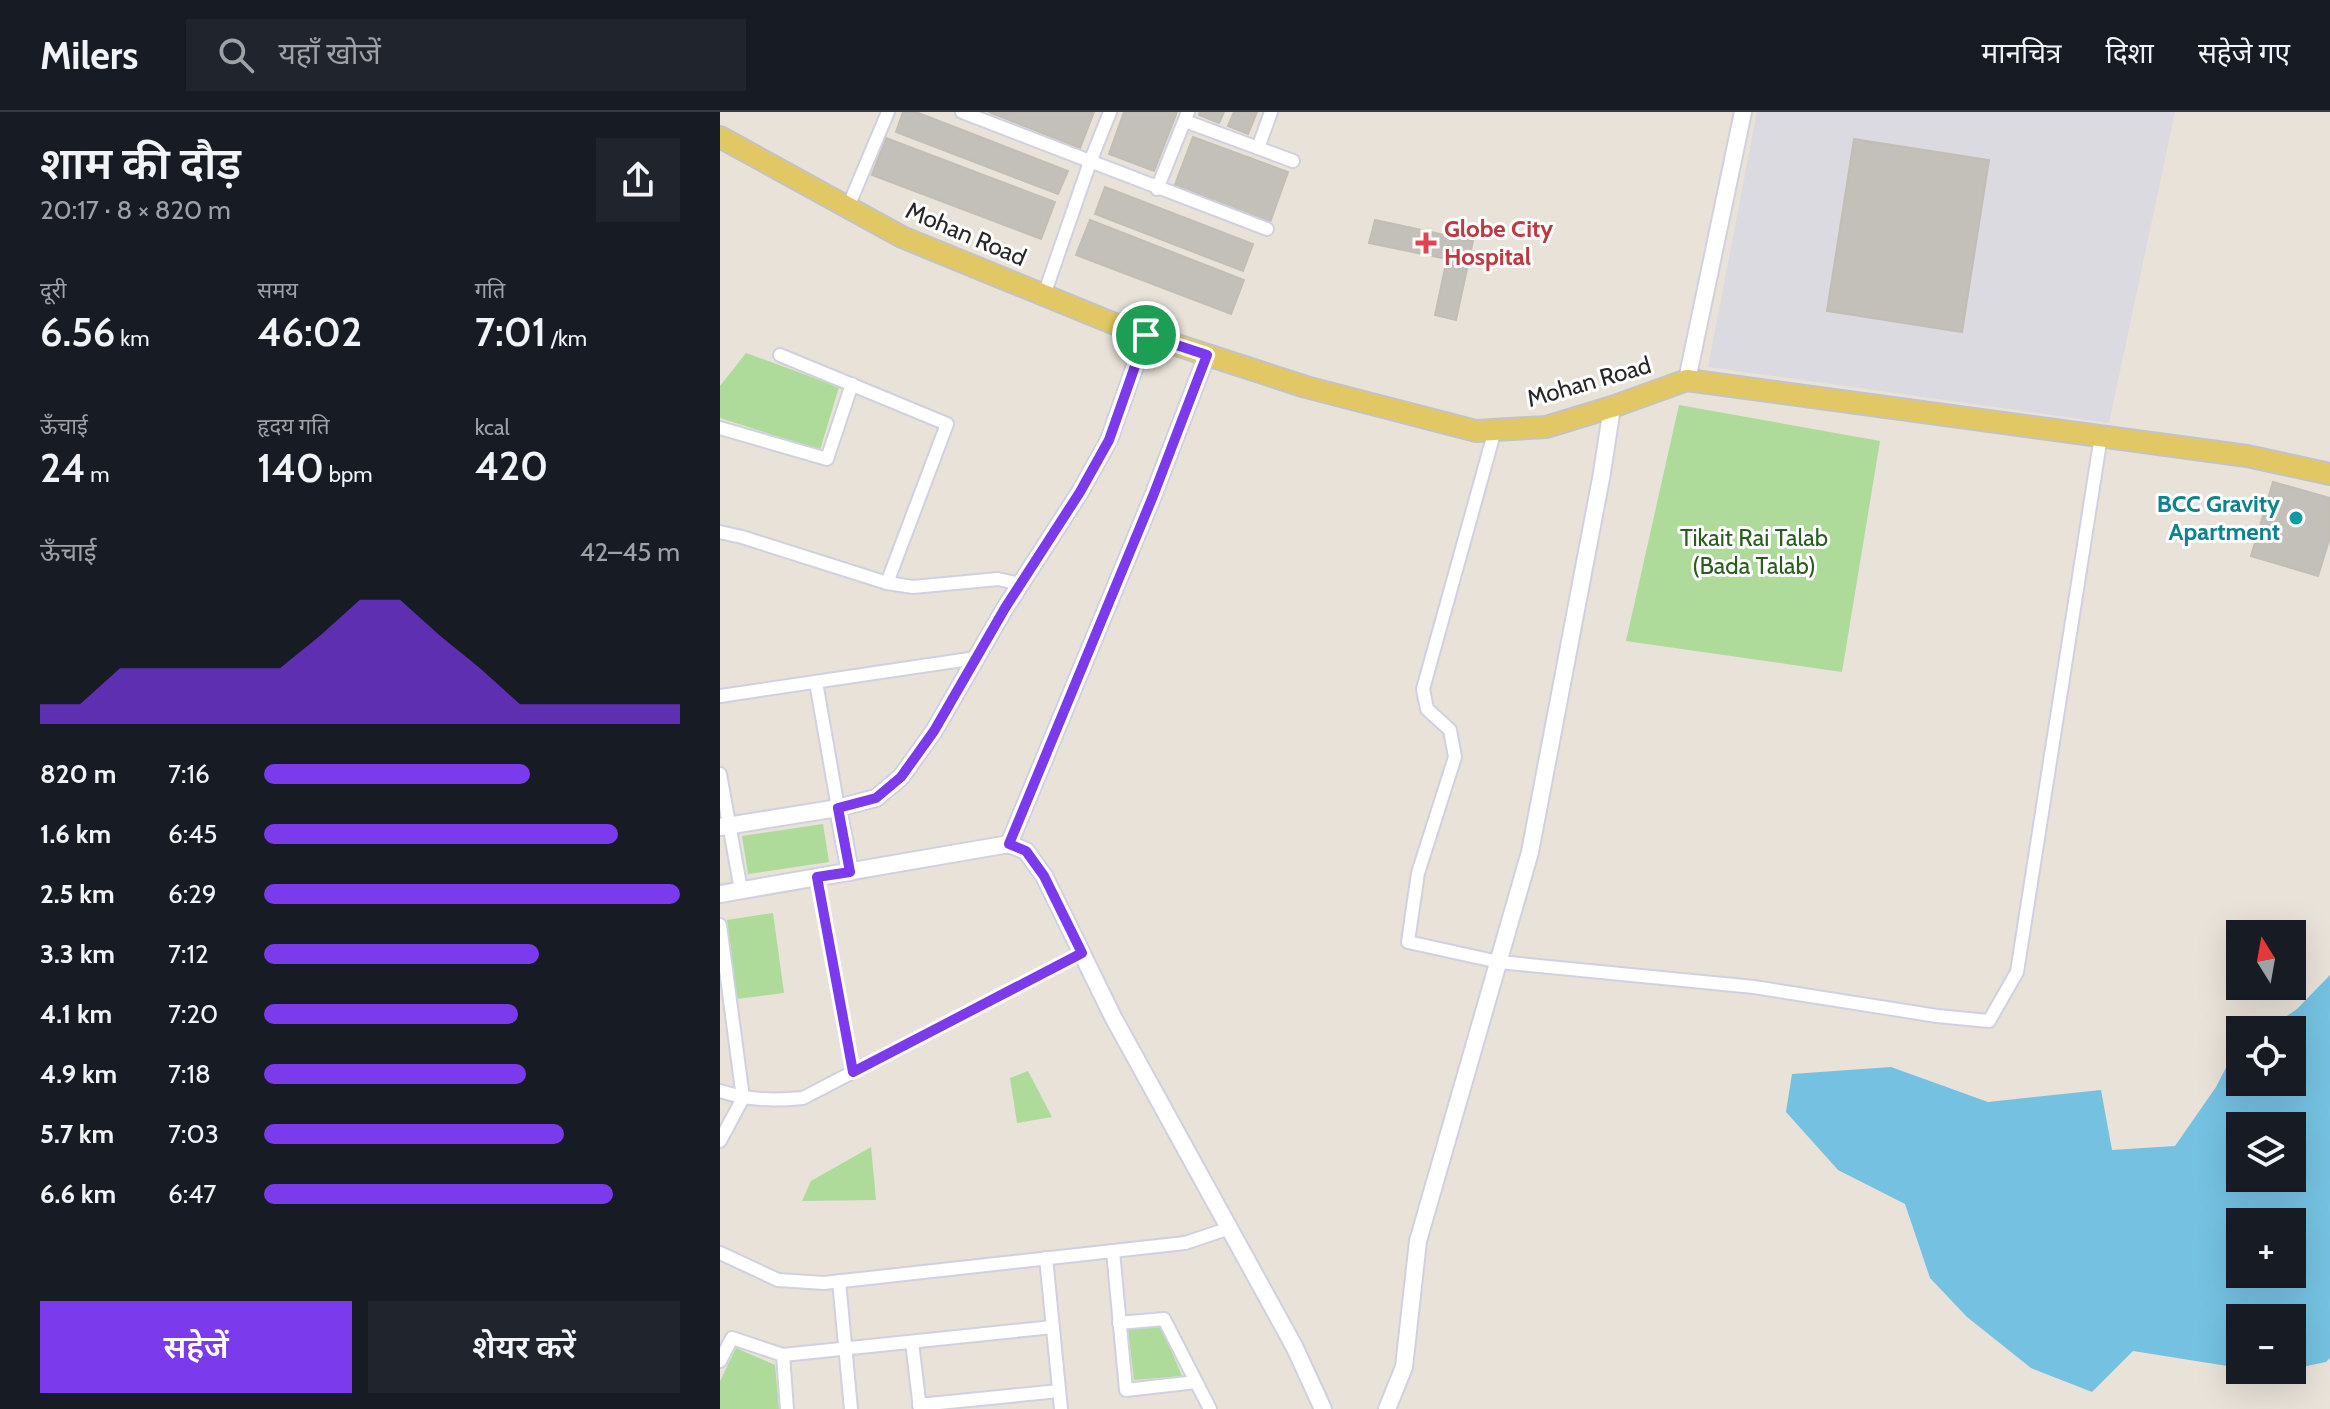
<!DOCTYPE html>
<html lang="hi">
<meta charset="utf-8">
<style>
body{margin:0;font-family:Cabin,"Noto Sans Devanagari",sans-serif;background:#20242c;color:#f1f3f6;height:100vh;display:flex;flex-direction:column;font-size:30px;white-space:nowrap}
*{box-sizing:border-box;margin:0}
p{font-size:26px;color:#9ea1a6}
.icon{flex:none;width:44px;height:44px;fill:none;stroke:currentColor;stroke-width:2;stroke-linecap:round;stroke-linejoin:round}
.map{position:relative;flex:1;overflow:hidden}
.drawer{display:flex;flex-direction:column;background:#171b24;width:720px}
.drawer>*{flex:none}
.needle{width:52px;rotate:349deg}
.fabs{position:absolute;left:1506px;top:808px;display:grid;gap:16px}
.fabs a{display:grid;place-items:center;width:80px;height:80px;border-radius:0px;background:#171b24;box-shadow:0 8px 32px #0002;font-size:40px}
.pin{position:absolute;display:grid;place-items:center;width:68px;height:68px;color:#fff;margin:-34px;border:4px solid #fff;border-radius:50%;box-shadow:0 2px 8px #0007}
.round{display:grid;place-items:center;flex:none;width:84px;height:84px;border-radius:0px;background:#20242c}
.head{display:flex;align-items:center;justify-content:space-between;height:136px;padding:0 40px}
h1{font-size:44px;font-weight:600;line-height:60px}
.stats{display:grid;grid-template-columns:repeat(3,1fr);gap:12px;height:136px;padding:8px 40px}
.stats div{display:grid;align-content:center}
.stats b{font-size:40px;font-weight:600}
.stats small{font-size:22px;font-weight:400}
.stats p{font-size:22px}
.chart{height:224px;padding:16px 40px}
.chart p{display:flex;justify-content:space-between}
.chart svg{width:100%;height:144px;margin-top:8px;fill:#7c3aed;opacity:.7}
.button{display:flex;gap:16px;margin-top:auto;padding:16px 40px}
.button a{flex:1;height:92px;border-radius:0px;background:#7c3aed;color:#fff;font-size:32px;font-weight:600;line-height:92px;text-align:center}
.button a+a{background:#20242c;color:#f1f3f6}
ul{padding:0 40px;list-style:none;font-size:26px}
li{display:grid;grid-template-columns:128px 96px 1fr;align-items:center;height:60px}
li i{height:20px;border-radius:10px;background:#7c3aed}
header{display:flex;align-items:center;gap:48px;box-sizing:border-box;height:112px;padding:0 40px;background:#171b24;border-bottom:2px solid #363941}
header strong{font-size:38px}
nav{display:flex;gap:44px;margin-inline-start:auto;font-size:28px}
.search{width:560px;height:72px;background:#20242c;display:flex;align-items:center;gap:20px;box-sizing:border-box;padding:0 28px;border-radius:0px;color:#9ea1a6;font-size:30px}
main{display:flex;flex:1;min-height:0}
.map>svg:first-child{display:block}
.industrial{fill:#dcdae1}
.green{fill:#aeda9a}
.water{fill:#75c1e1;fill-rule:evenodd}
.building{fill:#c3bfb9;stroke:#c3beb4;stroke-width:2}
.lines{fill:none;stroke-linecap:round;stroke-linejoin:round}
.minor-casing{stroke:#cfd1df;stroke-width:16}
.tertiary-casing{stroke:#cfd1df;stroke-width:20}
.primary-casing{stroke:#c3c3c3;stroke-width:24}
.minor{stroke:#fff;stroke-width:12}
.tertiary{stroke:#fff;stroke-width:16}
.primary{stroke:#e2c865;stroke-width:20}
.route-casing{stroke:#fff;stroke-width:16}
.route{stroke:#7c3aed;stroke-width:10}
.health-dot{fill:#e0444e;stroke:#fff;stroke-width:3}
.culture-dot{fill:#0f9aa8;stroke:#fff;stroke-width:3}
.labels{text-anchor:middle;stroke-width:6;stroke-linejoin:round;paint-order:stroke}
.health-label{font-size:24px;font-weight:bold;fill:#be3a42;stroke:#fff;text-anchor:start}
.street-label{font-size:24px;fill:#272727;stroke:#fff}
.culture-label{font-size:24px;font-weight:bold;fill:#0d838f;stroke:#fff;text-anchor:end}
.park-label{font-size:24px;fill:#2a5b1f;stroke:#fff}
</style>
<header>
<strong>Milers</strong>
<div class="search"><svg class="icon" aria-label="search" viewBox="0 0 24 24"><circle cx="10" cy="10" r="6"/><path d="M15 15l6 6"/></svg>यहाँ खोजें</div>
<nav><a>मानचित्र</a><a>दिशा</a><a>सहेजे गए</a></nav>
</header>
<main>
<section class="drawer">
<div class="head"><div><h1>शाम की दौड़</h1><p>20:17 · 8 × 820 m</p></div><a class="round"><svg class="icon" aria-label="share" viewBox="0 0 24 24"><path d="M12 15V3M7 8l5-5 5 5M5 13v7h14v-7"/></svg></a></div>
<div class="stats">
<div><p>दूरी</p><b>6.56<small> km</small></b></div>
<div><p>समय</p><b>46:02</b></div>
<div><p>गति</p><b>7:01<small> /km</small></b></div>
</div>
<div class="stats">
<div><p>ऊँचाई</p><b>24<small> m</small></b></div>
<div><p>हृदय गति</p><b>140<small> bpm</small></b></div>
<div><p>kcal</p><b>420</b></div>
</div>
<div class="chart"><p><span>ऊँचाई</span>42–45 m</p>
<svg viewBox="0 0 160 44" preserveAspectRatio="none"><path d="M0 44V38L10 38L20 27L30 27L40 27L50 27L60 27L70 17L80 6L90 6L100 17L110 27L120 38L130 38L140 38L150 38L160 38V44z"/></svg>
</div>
<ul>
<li><b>820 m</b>7:16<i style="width:64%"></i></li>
<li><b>1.6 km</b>6:45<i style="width:85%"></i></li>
<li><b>2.5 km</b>6:29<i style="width:100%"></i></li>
<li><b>3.3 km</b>7:12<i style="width:66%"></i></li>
<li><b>4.1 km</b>7:20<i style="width:61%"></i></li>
<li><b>4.9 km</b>7:18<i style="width:63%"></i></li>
<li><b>5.7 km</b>7:03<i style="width:72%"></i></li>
<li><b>6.6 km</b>6:47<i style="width:84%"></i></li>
</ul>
<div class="button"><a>सहेजें</a><a>शेयर करें</a></div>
</section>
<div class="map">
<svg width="1610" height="1297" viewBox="0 0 1610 1297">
<rect width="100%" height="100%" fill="#e8e2d9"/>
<path class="industrial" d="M 1037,0 L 1455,0 L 1389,311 L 988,255 Z"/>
<g class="green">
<path d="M 26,241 L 119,275 L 100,338 L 0,306 L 0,274 Z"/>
<path d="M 959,293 L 1160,329 L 1122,560 L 906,529 Z"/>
<path d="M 103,712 L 109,750 L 28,762 L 22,724 Z"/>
<path d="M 53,801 L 64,881 L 17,887 L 7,808 Z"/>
<path d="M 308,959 L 332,1005 L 297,1011 L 290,966 Z"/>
<path d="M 151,1035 L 156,1088 L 82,1089 L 91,1069 Z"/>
<path d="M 441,1215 L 462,1264 L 414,1268 L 408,1217 Z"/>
<path d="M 16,1236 L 55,1253 L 59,1297 L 0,1297 L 0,1269 Z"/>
</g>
<path class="water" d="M 1610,863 L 1610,1246 L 1606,1250 L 1572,1257 L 1572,1206 L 1520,1206 L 1520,1256 L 1413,1239 L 1372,1280 L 1311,1256 L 1247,1205 L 1210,1166 L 1185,1092 L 1118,1058 L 1066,1000 L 1072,962 L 1171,955 L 1268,990 L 1381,978 L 1392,1038 L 1455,1034 L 1496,975 L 1514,940 L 1520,935 L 1520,970 L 1572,970 L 1572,918 L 1546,918 L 1577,897 ZM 1520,1014 L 1572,1014 L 1572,1066 L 1520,1066 ZM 1520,1110 L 1572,1110 L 1572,1162 L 1520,1162 Z"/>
<g class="building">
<path d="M 183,0 L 196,0 L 348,59 L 338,82 L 176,20 Z"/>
<path d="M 269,0 L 374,0 L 360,36 Z"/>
<path d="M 404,0 L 457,0 L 434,59 L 389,42 Z"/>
<path d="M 480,0 L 504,0 L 499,11 L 479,3 Z"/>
<path d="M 514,0 L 537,0 L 528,22 L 508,14 Z"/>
<path d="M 473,25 L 568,60 L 549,113 L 453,78 Z"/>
<path d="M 166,26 L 335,90 L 321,127 L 152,63 Z"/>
<path d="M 1134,27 L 1269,48 L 1242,220 L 1107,199 Z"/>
<path d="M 385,75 L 533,132 L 523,159 L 375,102 Z"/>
<path d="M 370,108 L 524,168 L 511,202 L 356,143 Z"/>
<path d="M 655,108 L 753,129 L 736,208 L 715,203 L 727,147 L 649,131 Z"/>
<path d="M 1553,370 L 1610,386 L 1610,425 L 1598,464 L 1531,444 Z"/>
</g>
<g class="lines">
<defs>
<g id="minor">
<path d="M 242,0 L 547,117"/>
<path d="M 465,9 L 573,49"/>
<path d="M 538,36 L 551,0"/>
<path d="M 437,77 L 468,0"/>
<path d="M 128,95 L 168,0"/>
<path d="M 324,183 L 370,50 L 390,0"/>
<path d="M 60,243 L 227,312 L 167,471"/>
<path d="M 0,316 L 107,347 L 132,272"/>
<path d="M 775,318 L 703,577 L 707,597 L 730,618 L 735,645 L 698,761 L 688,830 L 779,850 L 1034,875 L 1217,904 L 1269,909 L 1297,860 L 1381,324"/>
<path d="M 0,420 L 22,425 L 167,471 L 193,475 L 278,467 L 300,472"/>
<path d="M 96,570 L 118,696"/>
<path d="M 0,584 L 256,546"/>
<path d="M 0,662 L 21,778"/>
<path d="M 97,765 L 133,960"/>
<path d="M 0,813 L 23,986 L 0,1029"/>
<path d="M 0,979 C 28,988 53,989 83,986 L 362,841"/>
<path d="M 393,1139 L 406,1278 L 476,1270"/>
<path d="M 0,1141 L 58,1168 L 104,1171 L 465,1131 L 510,1116"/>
<path d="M 326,1146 L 341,1297"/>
<path d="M 119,1169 L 131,1297"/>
<path d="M 399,1211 L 444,1207 L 490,1297"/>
<path d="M 192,1230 L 200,1297"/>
<path d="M 63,1243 L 67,1297"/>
<path d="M 0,1249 L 12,1226 L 63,1243 L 333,1215"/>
<path d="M 199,1293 L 339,1279"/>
</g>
<g id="tertiary">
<path d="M 967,268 L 1023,0"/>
<path d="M 118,696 L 130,760"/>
<path d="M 0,715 L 118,696 L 156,686 L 181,665 L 214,619 L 285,496 L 360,380 L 389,328 L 426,223"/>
<path d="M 289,732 L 433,384 L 487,243"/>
<path d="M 0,782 L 289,732 L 306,739 L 324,764 L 393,905 L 574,1234 L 603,1297"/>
<path d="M 667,1297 L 684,1255 L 698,1129 L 810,740 L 882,361 L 892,295"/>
</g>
<path id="primary" d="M 0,25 L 182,125 L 407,217 L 586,275 L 756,319 L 826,315 L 892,295 L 967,268 L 1527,344 L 1610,362"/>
</defs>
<use href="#minor" class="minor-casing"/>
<use href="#tertiary" class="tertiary-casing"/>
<use href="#primary" class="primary-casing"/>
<use href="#minor" class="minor"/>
<use href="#tertiary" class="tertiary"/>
<use href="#primary" class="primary"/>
</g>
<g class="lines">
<defs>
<path id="route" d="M 426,223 L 487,243 L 433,384 L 289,732 L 306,739 L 324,764 L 362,841 L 133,960 L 97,765 L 130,760 L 118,696 L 156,686 L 181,665 L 214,619 L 285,496 L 360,380 L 389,328 Z"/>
</defs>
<use href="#route" class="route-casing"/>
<use href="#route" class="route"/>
</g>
<path class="health-dot" d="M702 119h8v8h8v8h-8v8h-8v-8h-8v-8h8z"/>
<circle class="culture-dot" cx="1576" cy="406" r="8"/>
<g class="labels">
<g class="health-label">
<text x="724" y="125">Globe City<tspan x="724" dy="28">Hospital</tspan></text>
</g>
<g class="street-label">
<text transform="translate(246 122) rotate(23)" y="8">Mohan Road</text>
<text transform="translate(869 270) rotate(-16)" y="8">Mohan Road</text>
</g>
<g class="culture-label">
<text x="1560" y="400">BCC Gravity<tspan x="1560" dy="28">Apartment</tspan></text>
</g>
<g class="park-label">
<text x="1034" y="434">Tikait Rai Talab<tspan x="1034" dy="28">(Bada Talab)</tspan></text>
</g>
</g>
</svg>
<div class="fabs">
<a><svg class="needle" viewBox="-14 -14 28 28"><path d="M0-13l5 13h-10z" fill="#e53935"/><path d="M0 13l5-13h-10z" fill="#9ea1a6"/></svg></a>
<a><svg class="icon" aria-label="locate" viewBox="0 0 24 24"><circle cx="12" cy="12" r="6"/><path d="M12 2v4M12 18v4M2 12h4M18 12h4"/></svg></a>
<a><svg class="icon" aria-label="layers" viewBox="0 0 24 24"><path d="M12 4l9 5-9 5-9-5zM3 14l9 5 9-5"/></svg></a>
<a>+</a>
<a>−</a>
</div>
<div class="pin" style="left:426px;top:223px;background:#1e9e55"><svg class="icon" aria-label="arrive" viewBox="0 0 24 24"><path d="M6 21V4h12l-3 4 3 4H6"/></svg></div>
</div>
</main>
